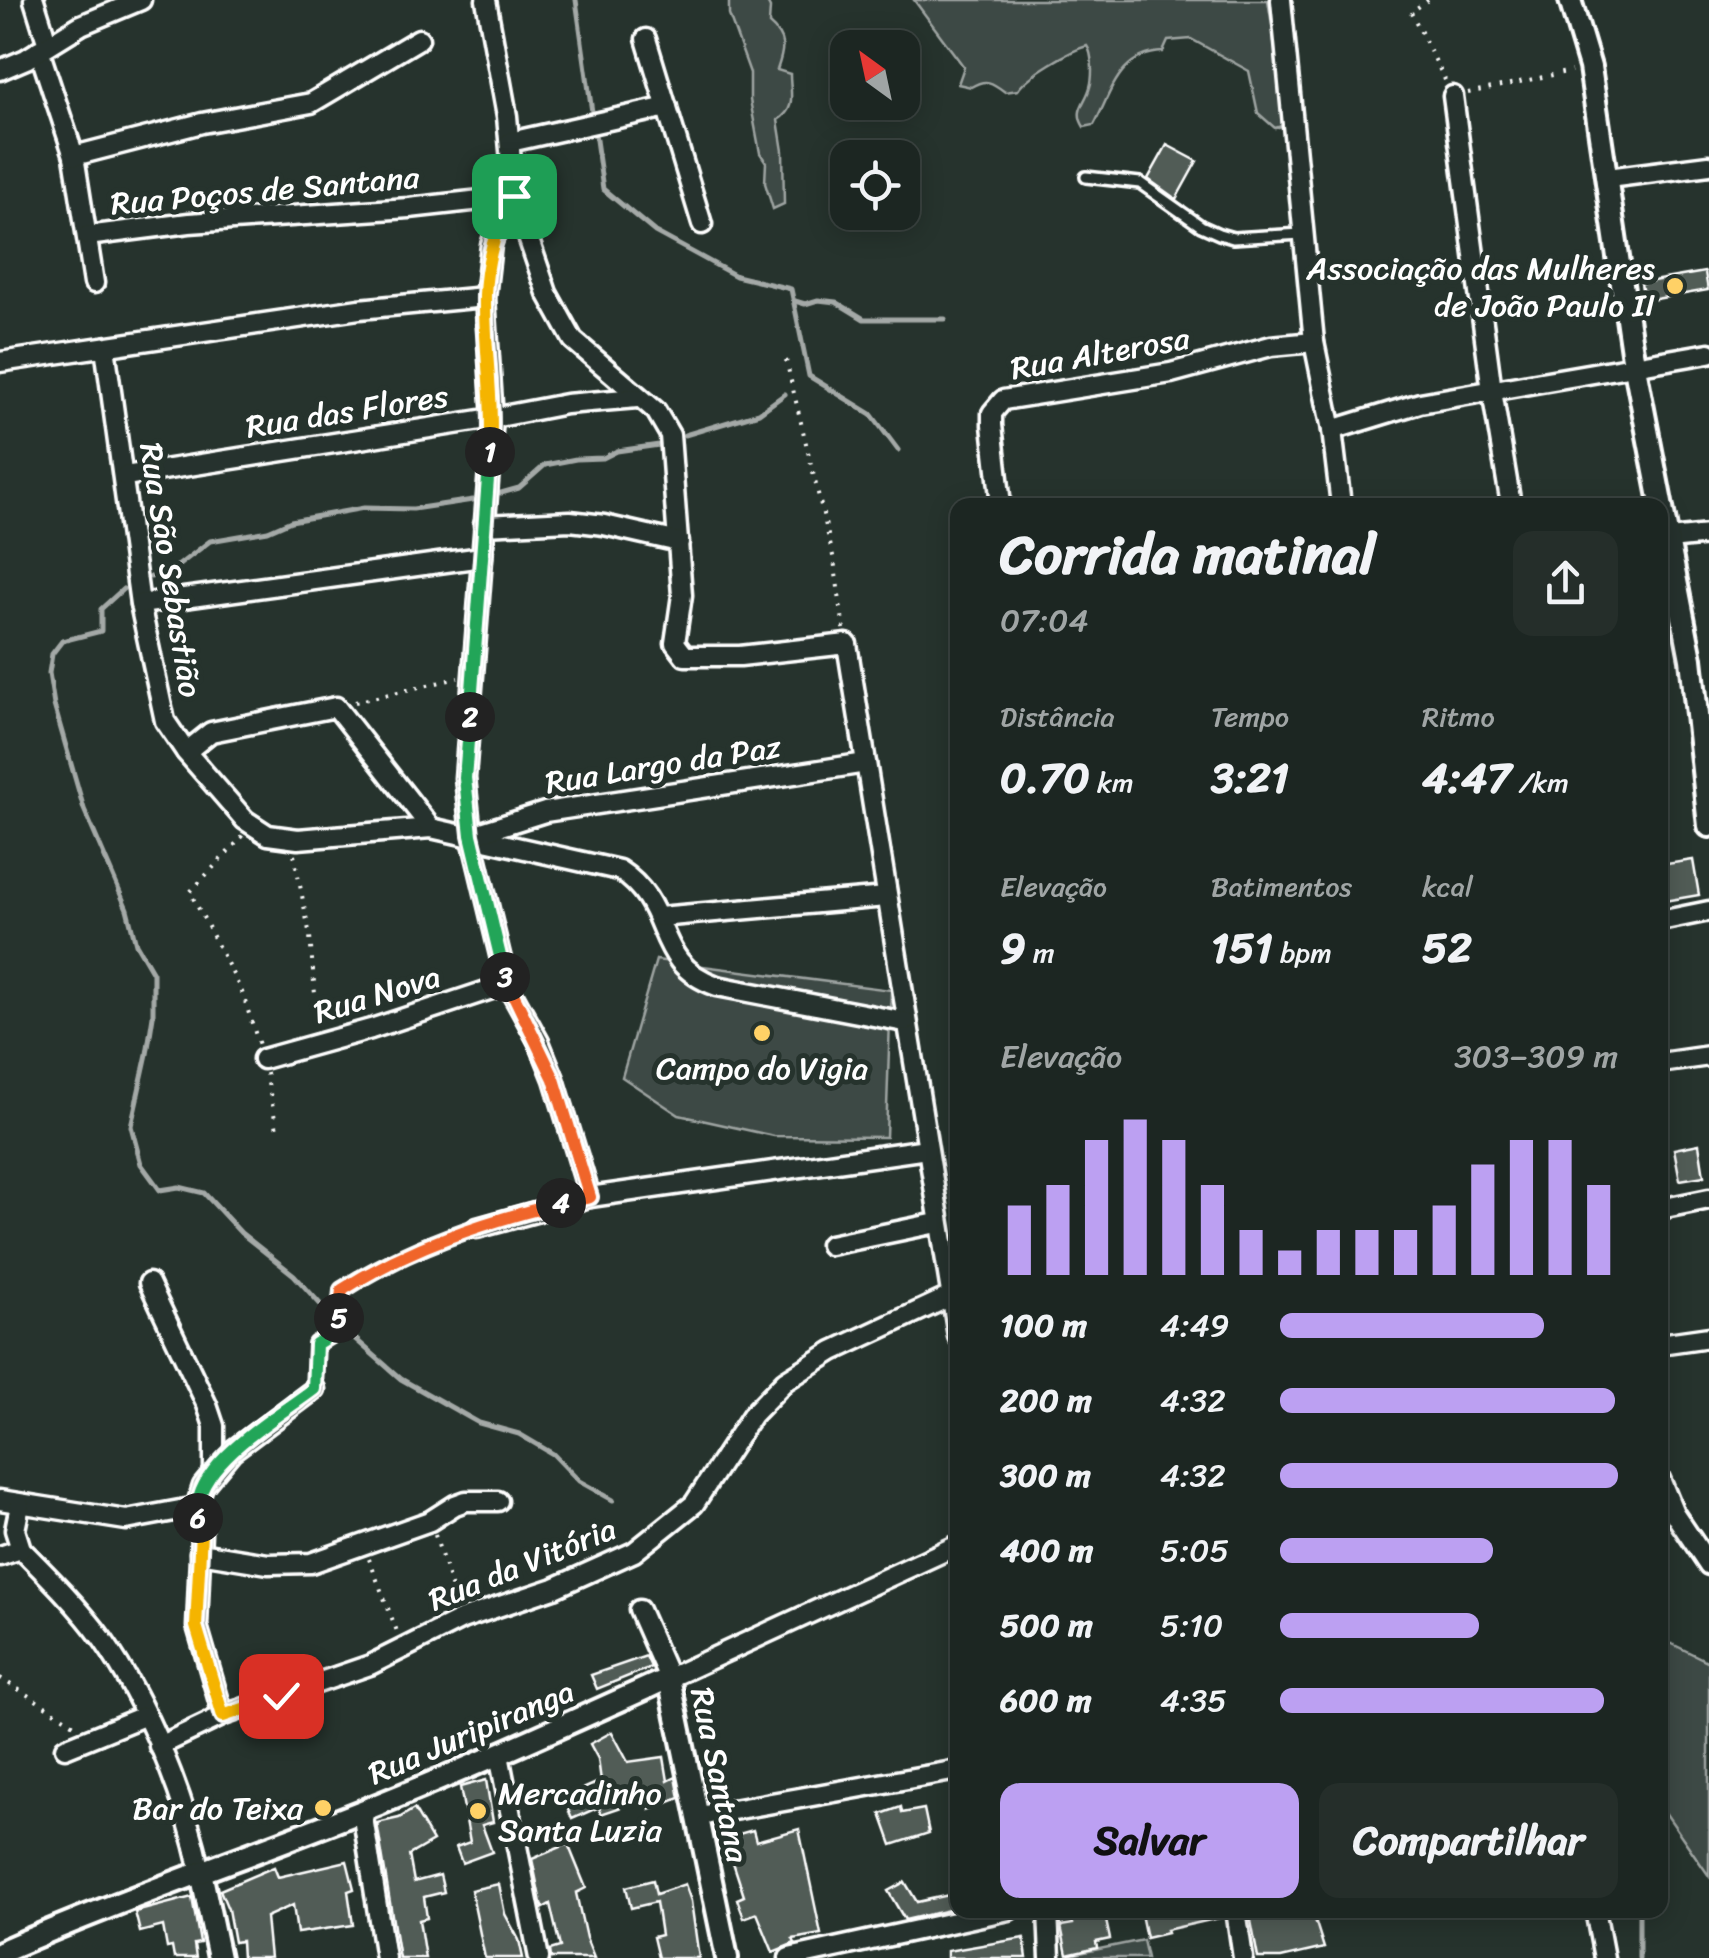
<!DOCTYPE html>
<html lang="pt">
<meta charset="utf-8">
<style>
body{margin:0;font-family:Sriracha,sans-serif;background:#252e2a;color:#f1f3f6;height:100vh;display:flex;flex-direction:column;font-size:38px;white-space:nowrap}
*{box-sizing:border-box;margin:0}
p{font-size:32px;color:#a0a5a5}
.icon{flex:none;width:55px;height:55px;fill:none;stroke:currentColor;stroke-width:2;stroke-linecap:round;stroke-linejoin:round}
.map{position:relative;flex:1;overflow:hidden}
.panel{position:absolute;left:950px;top:498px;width:718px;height:1420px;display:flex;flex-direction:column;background:#1c2622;border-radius:20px;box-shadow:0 5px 25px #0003,0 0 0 2px #3a4340}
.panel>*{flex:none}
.needle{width:65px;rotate:327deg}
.buttons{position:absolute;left:830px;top:30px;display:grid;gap:20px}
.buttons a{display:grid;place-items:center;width:90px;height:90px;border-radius:20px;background:#1c2622;box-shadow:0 5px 25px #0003,0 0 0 2px #3a4340;font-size:50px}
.pin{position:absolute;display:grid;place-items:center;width:85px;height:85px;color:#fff;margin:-42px;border-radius:20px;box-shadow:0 5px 15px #0006}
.km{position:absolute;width:50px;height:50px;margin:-25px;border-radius:50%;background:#222;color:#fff;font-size:28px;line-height:50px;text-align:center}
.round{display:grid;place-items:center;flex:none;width:105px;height:105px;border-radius:20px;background:#252e2a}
.headline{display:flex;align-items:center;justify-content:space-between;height:170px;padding:0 50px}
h1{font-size:55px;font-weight:800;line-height:75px}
.metrics{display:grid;grid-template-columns:repeat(3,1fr);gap:15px;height:170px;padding:10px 50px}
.metrics div{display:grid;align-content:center}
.metrics b{font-size:42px;font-weight:800}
.metrics small{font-size:28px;font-weight:400}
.metrics p{font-size:28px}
.chart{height:280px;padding:20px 50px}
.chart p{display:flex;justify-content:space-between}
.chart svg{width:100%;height:180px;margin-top:10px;stroke:#bca0f2;stroke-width:6}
.button{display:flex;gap:20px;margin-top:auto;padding:20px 50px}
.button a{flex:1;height:115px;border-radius:20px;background:#bca0f2;color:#111;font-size:40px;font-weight:800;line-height:115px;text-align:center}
.button a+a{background:#252e2a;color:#f1f3f6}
ul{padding:0 50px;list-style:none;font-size:32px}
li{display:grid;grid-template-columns:160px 120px 1fr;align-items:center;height:75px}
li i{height:25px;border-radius:12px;background:#bca0f2}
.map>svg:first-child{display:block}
.green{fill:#3e4944;stroke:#9ea4a2;stroke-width:2.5}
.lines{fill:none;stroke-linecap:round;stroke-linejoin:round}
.stream{stroke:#a4a9a7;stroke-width:5}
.building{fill:#515c57;stroke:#fff;stroke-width:2.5}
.service-casing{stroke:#fff;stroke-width:16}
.minor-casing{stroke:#fff;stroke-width:25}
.tertiary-casing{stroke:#fff;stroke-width:28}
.path{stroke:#fff;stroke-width:4;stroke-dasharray:2.5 8;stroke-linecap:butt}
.service{stroke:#26332d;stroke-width:9}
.minor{stroke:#26332d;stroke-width:18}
.tertiary{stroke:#26332d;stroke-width:20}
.split-1-casing{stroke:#fff;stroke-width:20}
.split-2-casing{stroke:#fff;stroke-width:20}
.split-3-casing{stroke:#fff;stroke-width:20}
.split-4-casing{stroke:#fff;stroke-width:20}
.split-5-casing{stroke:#fff;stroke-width:20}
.split-6-casing{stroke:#fff;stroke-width:20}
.split-7-casing{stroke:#fff;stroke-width:20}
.split-1{stroke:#f5b400;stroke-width:12}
.split-2{stroke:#22a559;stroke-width:12}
.split-3{stroke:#22a559;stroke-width:12}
.split-4{stroke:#f0652b;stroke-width:12}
.split-5{stroke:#f0652b;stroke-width:12}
.split-6{stroke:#22a559;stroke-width:12}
.split-7{stroke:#f5b400;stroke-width:12}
.poi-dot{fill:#ffd166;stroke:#26332d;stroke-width:4}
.labels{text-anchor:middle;stroke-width:10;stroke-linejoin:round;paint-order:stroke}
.street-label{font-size:32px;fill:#fff;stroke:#26332d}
.poi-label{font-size:32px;fill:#fff;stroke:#26332d;text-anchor:end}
</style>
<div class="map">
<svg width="1709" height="1958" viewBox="0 0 1709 1958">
<rect width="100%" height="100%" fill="#26332d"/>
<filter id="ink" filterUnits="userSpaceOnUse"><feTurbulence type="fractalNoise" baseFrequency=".01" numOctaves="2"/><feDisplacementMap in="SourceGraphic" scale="20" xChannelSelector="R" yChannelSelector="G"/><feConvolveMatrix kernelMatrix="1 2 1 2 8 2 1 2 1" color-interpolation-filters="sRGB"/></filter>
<g filter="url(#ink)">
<g class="green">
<path d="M 729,0 L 766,0 L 770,8 L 769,24 C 787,39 784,50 777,70 L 790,74 C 790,94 797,108 778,120 L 783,151 L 784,204 L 773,209 L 765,183 L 766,162 L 760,153 L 750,100 L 750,73 L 729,15 Z"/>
<path d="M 914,0 L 1268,0 L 1288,124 L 1275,128 L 1258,113 L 1249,71 L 1191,39 L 1168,41 L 1163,52 C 1119,54 1112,91 1094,125 L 1084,127 C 1073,110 1086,103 1090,87 C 1093,77 1093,54 1087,46 C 1069,51 1028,75 1018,90 L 1005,92 C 992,82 986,78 971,87 L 958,84 L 964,67 Z"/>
<path d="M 656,960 L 891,990 L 886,1137 L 774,1136 L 679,1115 L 622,1077 Z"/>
<path d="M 1660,1638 L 1709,1662 L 1709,1876 L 1660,1805 Z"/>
<path d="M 1143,1940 L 1147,1958 L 1070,1958 L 1070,1955 Z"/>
</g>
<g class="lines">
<g class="stream">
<path d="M 576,0 L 603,189 L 655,232 L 736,276 L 791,289 L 809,376 L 871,414 L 898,450"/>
<path d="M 795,301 L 805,304 L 818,300 L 836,302 L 864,319 L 945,319"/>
<path d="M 685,435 L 759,413 L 785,394"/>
<path d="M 501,493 L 519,488 L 545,465 L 576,459 L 603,458 L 617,451 L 659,445"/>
<path d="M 151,577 L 179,565 L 210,541 L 268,531 L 291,521 L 364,508 L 413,509 L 473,500"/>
<path d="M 123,589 L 101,609 L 101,631 L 62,641 L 52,654 L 49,673 L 54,705 L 84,809 L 127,909 L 136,944 L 153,973 L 153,1016 L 147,1054 L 131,1126 L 141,1164 L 160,1190 L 179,1187 L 204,1193 L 241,1233 L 294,1275 L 331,1316"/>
<path d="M 345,1330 L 401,1379 L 479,1423 L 519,1434 L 553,1454 L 579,1481 L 613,1500"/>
<path d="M 1639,1958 L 1639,1910"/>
</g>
</g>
<g class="building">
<path d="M 1167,145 L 1197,161 L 1176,199 L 1148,179 Z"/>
<path d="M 1705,272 L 1708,290 L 1644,301 L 1641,283 Z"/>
<path d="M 1693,860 L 1699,895 L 1664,901 L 1660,865 Z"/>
<path d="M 1699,1144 L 1704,1176 L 1680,1180 L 1674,1149 Z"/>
<path d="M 646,1656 L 651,1667 L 597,1689 L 591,1675 Z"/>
<path d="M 612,1732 L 628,1762 L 664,1757 L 668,1781 L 676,1777 L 680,1798 L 650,1810 L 645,1799 L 601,1814 L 599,1807 L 572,1819 L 563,1798 L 601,1781 L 598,1759 L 590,1744 Z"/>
<path d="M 486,1780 L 493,1822 L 482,1825 L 492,1852 L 462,1863 L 456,1847 L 470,1842 L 460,1787 Z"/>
<path d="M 901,1807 L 902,1813 L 924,1809 L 929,1833 L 892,1845 L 881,1814 Z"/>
<path d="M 414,1809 L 433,1841 L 409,1855 L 414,1882 L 440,1875 L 444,1892 L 424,1897 L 427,1918 L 419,1920 L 425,1958 L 399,1958 L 377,1823 L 399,1818 Z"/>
<path d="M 799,1829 L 821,1934 L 793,1939 L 795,1943 L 773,1952 L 757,1913 L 744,1918 L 737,1899 L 744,1896 L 731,1856 L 722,1858 L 717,1840 L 753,1830 L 756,1841 Z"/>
<path d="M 568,1844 L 586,1888 L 576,1893 L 586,1938 L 594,1958 L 551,1958 L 550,1950 L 560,1947 L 550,1904 L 543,1908 L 541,1903 L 532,1859 Z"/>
<path d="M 347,1861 L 354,1889 L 348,1891 L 353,1925 L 297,1933 L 293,1905 L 266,1917 L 270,1958 L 242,1958 L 241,1941 L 234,1942 L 228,1909 L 220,1890 L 274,1867 L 278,1877 Z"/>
<path d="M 653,1880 L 656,1894 L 685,1884 L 691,1901 L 699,1958 L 658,1958 L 653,1937 L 661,1935 L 656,1902 L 631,1908 L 626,1887 Z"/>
<path d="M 905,1882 L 917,1902 L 958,1893 L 958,1908 L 905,1920 L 888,1891 Z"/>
<path d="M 499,1884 L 505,1914 L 519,1940 L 523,1958 L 485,1958 L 471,1890 Z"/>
<path d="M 192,1897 L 200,1943 L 194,1944 L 196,1958 L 174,1958 L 172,1947 L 167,1948 L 163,1926 L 140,1932 L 135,1912 Z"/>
<path d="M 1070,1910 L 1098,1910 L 1100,1918 L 1105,1916 L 1110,1939 L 1096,1942 L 1097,1948 L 1067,1955 L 1061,1926 L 1073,1924 Z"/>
<path d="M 1158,1910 L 1224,1910 L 1224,1917 L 1166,1930 L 1167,1933 L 1146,1938 L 1141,1914 Z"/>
<path d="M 1249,1910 L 1312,1910 L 1324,1948 L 1281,1958 L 1258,1958 Z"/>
<path d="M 1024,1938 L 1027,1958 L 947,1958 L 947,1951 Z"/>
</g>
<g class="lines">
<defs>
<path id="service" d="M 1086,177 L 1140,183 L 1201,226 L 1219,234 L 1233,238 L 1302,234"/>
<g id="minor">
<path d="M 34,0 L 48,45"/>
<path d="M 486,0 L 507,116 L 514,196 L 547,293 L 573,340 L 656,411 L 670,435 L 682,595 L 675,643 L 685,656 L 740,656 L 847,644 L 958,1336"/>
<path d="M 1281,0 L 1314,342 L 1332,430 L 1341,505"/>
<path d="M 646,39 L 702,224"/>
<path d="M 39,50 L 74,156 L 94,283"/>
<path d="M 0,70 L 26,59 L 81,25 L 141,0"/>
<path d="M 1453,96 L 1492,391 L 1511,505"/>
<path d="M 510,142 L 667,107"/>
<path d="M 74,156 L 202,123 L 311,103 L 419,39"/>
<path d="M 1608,178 L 1709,165"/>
<path d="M 514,196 L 508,197 L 491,245 L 485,297 L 493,418 L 465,778 L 471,835 L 507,984 L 539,1042 L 554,1079 L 590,1197"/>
<path d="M 87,236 L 189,223 L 409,208 L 508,197"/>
<path d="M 105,347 L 140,604 L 165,721 L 186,752 L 245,820 L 268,835 L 298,839 L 431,828 L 619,870 C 676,907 650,963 717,986 L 905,1022"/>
<path d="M 0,362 L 359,309 L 485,297"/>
<path d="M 1332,430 L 1420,403 L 1709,353"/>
<path d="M 125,476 L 493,418 L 566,404 L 637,398"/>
<path d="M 1001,505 L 992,425 L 992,413 L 1003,400 L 1171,373 L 1271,346 L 1314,342"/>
<path d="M 484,525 L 570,521 L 604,525 L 679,542"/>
<path d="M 1669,539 L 1709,535"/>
<path d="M 140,604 L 482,557"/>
<path d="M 186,752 L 211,732 L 336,707 L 431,828"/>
<path d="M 472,835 L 545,812 L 866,763"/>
<path d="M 659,917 L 886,897"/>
<path d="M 1660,921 L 1709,911"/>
<path d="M 263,1059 L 371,1029 L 507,984"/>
<path d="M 1660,1063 L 1709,1056"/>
<path d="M 1660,1209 L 1709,1199"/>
<path d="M 477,1228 L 590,1197 L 927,1149"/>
<path d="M 830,1245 L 937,1223"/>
<path d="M 149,1283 L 207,1405 L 214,1426 L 214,1469"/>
<path d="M 1660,1344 L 1709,1337"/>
<path d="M 1660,1479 L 1674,1513 L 1709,1565"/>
<path d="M 0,1500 L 126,1520 L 196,1507"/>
<path d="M 20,1505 L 15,1530 L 21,1549 C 49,1577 80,1608 103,1640 C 147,1703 185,1797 201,1872"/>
<path d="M 200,1553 L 268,1564 L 311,1563 L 430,1521 L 455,1505 L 466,1501 L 498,1501"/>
<path d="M 0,1556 L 21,1549"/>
<path d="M 639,1610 L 669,1678 L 958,1545"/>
<path d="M 223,1715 L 197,1626 L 201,1533 L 196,1507 L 203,1486 L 232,1451 L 315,1389"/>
<path d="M 159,1746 L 224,1715 L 370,1665 L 462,1619 L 554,1588 L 634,1552 L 694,1504 L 752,1415 L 785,1381 L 833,1351 L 951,1296"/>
<path d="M 65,1748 L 144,1716"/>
<path d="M 499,1755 L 539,1958"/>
<path d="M 362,1811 L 385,1958"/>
<path d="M 699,1816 L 958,1770"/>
<path d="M 1048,1910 L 1050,1958"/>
<path d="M 1236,1910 L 1243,1958"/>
<path d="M 1595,1910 L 1604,1958"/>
<path d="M 789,1958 L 1009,1910"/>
</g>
<g id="tertiary">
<path d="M 1570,0 L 1590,67 L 1632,352 L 1691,659 L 1709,826"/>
<path d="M 201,1872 L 219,1958"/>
<path d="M 0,1952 C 119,1900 241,1859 362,1811 C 466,1770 567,1724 669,1678 L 727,1958"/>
</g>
</defs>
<use href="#service" class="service-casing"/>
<use href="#minor" class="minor-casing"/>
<use href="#tertiary" class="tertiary-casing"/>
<g class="path">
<path d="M 1428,0 L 1411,12 L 1447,84"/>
<path d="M 1468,93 L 1571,71"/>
<path d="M 786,360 L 834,560 L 844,629"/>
<path d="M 355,702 L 458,678"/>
<path d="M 243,836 L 190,892 L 242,992 L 259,1045"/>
<path d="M 294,855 L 310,936 L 318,1029"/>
<path d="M 266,1073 L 277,1129"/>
<path d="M 315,1373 L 316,1344 L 337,1331 L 342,1290 L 381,1265 L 463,1233"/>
<path d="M 435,1535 L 456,1602"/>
<path d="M 369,1559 L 398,1634"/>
<path d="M 0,1678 L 76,1725"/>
</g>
<use href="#service" class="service"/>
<use href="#minor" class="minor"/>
<use href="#tertiary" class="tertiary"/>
</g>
</g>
<g class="lines" filter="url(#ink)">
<defs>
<path id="split-1" d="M 490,452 C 494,400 484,348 485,295 C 486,260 497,229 508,196 L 514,196"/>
<path id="split-2" d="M 470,717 L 490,452"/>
<path id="split-3" d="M 470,717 L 465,778 L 471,835 L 505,977"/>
<path id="split-4" d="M 505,977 L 554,1079 L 590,1197 L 561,1203"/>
<path id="split-5" d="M 339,1318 L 342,1290 C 409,1247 484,1222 561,1203"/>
<path id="split-6" d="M 198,1518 C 189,1466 279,1416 314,1389 L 316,1344 L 337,1331 L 339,1318"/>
<path id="split-7" d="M 198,1518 L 201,1532 L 196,1626 L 223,1716 L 281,1696"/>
</defs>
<use href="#split-1" class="split-1-casing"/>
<use href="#split-2" class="split-2-casing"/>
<use href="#split-3" class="split-3-casing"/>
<use href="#split-4" class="split-4-casing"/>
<use href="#split-5" class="split-5-casing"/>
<use href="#split-6" class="split-6-casing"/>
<use href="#split-7" class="split-7-casing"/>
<use href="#split-1" class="split-1"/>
<use href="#split-2" class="split-2"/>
<use href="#split-3" class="split-3"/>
<use href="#split-4" class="split-4"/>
<use href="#split-5" class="split-5"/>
<use href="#split-6" class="split-6"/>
<use href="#split-7" class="split-7"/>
</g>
<g class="poi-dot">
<circle cx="1675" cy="286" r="10"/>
<circle cx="762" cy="1033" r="10"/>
<circle cx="323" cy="1808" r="10"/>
<circle cx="478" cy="1811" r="10"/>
</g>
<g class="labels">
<g class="street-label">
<text transform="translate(265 190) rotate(-5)" y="11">Rua Poços de Santana</text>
<text transform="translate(1100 353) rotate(-10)" y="11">Rua Alterosa</text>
<text transform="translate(347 411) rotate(-9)" y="11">Rua das Flores</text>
<text transform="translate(171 570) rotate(81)" y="11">Rua São Sebastião</text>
<text transform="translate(663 764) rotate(-9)" y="11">Rua Largo da Paz</text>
<text transform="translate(377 994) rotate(-17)" y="11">Rua Nova</text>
<text transform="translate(522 1564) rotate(-22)" y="11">Rua da Vitória</text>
<text transform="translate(471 1732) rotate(-23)" y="11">Rua Juripiranga</text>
<text transform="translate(720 1775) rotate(78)" y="11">Rua Santana</text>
</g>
<g class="poi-label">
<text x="1655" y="279">Associação das Mulheres<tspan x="1655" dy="37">de João Paulo II</tspan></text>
<text x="762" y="1079" text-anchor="middle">Campo do Vigia</text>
<text x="498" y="1804" text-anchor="start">Mercadinho<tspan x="498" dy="37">Santa Luzia</tspan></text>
<text x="303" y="1819">Bar do Teixa</text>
</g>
</g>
</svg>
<div class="buttons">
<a><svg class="needle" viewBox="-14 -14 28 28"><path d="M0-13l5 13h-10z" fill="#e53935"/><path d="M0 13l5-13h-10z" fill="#a0a5a5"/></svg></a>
<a><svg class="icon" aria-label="locate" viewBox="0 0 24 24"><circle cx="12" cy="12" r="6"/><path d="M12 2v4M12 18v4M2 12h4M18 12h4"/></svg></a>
</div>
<div class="pin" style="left:514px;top:196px;background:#1e9e55"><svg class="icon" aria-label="arrive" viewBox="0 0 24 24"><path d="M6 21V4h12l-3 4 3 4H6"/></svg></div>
<div class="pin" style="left:281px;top:1696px;background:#d93025"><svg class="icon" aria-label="check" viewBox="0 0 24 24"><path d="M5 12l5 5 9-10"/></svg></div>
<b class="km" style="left:490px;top:452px">1</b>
<b class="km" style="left:470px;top:717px">2</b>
<b class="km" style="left:505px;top:977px">3</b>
<b class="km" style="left:561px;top:1203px">4</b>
<b class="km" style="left:339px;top:1318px">5</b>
<b class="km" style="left:198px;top:1518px">6</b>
<section class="panel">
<div class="headline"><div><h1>Corrida matinal</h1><p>07:04</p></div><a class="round"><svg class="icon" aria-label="share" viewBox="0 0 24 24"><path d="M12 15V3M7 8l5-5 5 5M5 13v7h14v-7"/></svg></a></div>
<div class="metrics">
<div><p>Distância</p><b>0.70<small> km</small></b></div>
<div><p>Tempo</p><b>3:21</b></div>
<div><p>Ritmo</p><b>4:47<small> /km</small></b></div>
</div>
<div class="metrics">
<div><p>Elevação</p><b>9<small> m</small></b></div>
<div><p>Batimentos</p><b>151<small> bpm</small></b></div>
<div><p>kcal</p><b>52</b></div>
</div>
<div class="chart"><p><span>Elevação</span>303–309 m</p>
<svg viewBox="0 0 160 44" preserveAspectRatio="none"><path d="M5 44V27M15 44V22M25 44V11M35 44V6M45 44V11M55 44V22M65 44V33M75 44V38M85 44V33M95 44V33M105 44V33M115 44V27M125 44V17M135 44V11M145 44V11M155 44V22"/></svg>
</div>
<ul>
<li><b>100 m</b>4:49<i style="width:78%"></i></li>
<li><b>200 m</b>4:32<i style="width:99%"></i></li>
<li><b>300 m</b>4:32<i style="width:100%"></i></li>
<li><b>400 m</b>5:05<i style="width:63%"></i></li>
<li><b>500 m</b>5:10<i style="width:59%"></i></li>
<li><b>600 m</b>4:35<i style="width:96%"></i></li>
</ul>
<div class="button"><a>Salvar</a><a>Compartilhar</a></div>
</section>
</div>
